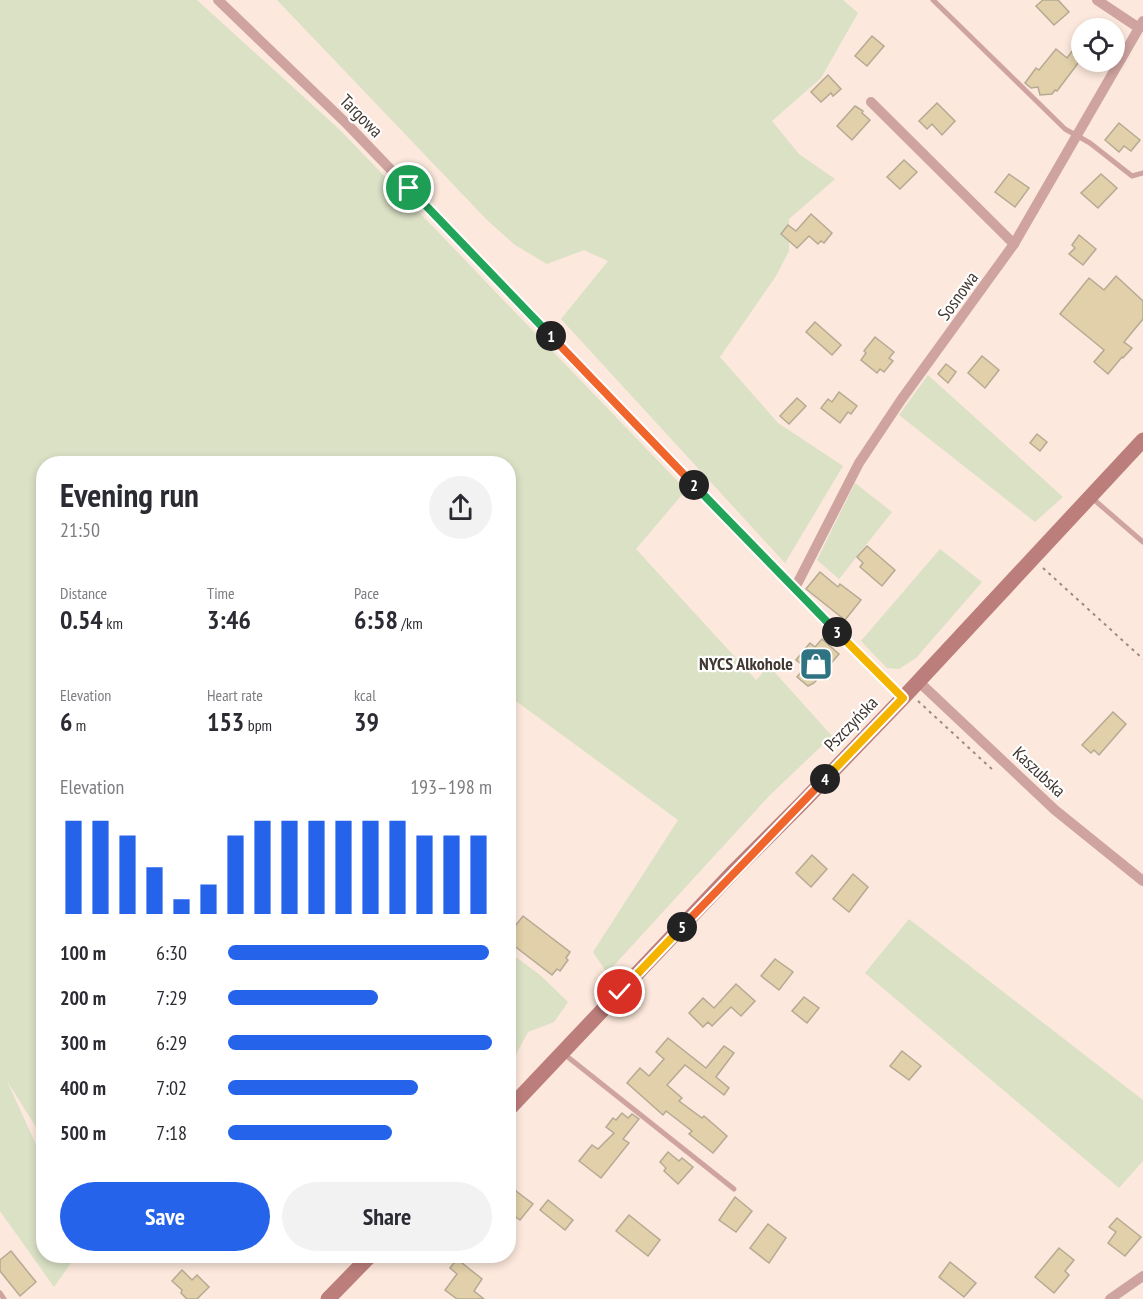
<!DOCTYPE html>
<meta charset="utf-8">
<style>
body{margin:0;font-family:"PT Sans Narrow",sans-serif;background:#f2f2f3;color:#2b2b33;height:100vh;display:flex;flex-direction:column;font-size:22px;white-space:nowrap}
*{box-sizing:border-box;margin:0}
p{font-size:20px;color:#7c7c81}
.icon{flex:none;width:33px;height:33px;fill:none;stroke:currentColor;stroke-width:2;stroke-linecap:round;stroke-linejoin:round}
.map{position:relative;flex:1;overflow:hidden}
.drawer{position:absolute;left:36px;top:456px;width:480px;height:807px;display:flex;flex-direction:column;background:#fff;border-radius:24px;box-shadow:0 3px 9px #0003}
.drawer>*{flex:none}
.buttons{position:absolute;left:1071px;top:18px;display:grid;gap:12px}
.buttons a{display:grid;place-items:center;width:54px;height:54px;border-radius:50%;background:#fff;box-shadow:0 3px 9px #0003;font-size:30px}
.pin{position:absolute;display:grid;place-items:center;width:51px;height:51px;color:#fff;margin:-26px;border:3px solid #fff;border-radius:50%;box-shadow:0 2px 6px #0007}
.km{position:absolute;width:30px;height:30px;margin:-15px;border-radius:50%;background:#222;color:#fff;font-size:16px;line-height:30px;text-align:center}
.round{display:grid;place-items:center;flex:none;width:63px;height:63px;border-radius:32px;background:#f2f2f3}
.head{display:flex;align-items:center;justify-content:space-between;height:102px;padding:0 24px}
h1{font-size:33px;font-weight:600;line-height:45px}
.figures{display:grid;grid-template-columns:repeat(3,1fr);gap:9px;height:102px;padding:6px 24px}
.figures div{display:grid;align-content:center}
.figures b{font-size:26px;font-weight:600}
.figures small{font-size:16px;font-weight:400}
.figures p{font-size:16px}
.chart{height:168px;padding:12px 24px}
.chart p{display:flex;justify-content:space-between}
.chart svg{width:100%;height:108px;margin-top:6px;stroke:#2563eb;stroke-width:6}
.action{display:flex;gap:12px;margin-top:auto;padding:12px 24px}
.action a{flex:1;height:69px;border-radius:36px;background:#2563eb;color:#fff;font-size:24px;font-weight:600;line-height:69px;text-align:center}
.action a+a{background:#f2f2f3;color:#2b2b33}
ul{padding:0 24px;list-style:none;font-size:20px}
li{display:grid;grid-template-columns:96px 72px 1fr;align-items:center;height:45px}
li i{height:15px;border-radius:8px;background:#2563eb}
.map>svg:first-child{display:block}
.green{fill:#dae1c5}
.building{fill:#e1d0a9;stroke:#b5aa93;stroke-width:1.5}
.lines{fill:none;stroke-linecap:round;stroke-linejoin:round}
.path{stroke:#9a8b82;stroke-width:2;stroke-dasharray:3 4.5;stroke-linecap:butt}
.service{stroke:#cea3a0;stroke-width:5}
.minor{stroke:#cea3a0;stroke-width:10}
.secondary{stroke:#bc7e7b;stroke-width:15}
.split-1-casing{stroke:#fff;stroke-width:12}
.split-2-casing{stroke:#fff;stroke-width:12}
.split-3-casing{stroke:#fff;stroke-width:12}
.split-4-casing{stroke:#fff;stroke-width:12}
.split-5-casing{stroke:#fff;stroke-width:12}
.split-6-casing{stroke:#fff;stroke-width:12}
.split-1{stroke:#22a559;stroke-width:8}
.split-2{stroke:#f0652b;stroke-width:8}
.split-3{stroke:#22a559;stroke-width:8}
.split-4{stroke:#f5b400;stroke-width:8}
.split-5{stroke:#f0652b;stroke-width:8}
.split-6{stroke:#f5b400;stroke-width:8}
.labels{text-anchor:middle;stroke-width:4.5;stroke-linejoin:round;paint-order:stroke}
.street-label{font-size:18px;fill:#413731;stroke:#fff}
.poi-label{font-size:18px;font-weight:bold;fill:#413731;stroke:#fff;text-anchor:end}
</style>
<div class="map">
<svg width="1143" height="1299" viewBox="0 0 1143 1299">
<rect width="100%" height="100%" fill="#fce8dc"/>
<g class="green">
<path d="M 0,0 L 197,0 L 340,130 L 686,490 L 636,549 L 756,680 L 769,666 L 832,736 L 769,796 L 607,973 L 593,952 L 678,820 L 509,696 L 508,464 L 44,464 L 43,1138 L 7,1081 L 43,1160 L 44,1256 L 76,1256 L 54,1287 L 0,1211 Z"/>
<path d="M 277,0 L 843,0 L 858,13 L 821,78 L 772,121 L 799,154 L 835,179 L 789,219 L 789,251 L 776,276 L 720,357 L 778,423 L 843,466 L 785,563 L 561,319 L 608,261 L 584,250 L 547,264 L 515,245 L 488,221 Z"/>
<path d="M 928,375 L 1063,497 L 1035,522 L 899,415 Z"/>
<path d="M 855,483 L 892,512 L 839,579 L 817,560 Z"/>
<path d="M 940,549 L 982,582 L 916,658 L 899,669 L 887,668 L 861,641 Z"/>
<path d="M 909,919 L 1143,1100 L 1143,1161 L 1119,1188 L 865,973 Z"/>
<path d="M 509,952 L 540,975 L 568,1002 L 554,1022 L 528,1032 L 514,1058 L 509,1065 Z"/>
</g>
<g class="building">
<path d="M 1043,0 L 1058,0 L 1069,12 L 1054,25 L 1036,6 Z"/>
<path d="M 872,36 L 884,46 L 867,66 L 855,56 Z"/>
<path d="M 1082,38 L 1082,58 L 1057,91 L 1055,90 L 1052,94 L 1040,95 L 1038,87 L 1031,88 L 1025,83 L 1036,68 L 1039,70 L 1056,49 L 1067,58 Z"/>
<path d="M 828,75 L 841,89 L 833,96 L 831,93 L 821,102 L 811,92 Z"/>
<path d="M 937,103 L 955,121 L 942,135 L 932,124 L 927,129 L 919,121 Z"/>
<path d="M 855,106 L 863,111 L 862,113 L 870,120 L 852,140 L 837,126 Z"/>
<path d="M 1119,123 L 1140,140 L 1131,151 L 1124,146 L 1119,152 L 1105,140 Z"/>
<path d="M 904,160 L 917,172 L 900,189 L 887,177 Z"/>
<path d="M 1009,174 L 1029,188 L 1015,207 L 995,192 Z"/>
<path d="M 1101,174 L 1117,188 L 1098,208 L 1081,193 Z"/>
<path d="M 811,214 L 832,233 L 824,243 L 821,241 L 818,244 L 809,236 L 797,248 L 781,234 L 788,225 L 796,231 Z"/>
<path d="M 1079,235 L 1096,249 L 1083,265 L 1069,254 L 1075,248 L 1072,245 Z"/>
<path d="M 1116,276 L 1143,301 L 1143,319 L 1124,342 L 1132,348 L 1123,358 L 1122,357 L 1108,374 L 1094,362 L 1104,350 L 1060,314 L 1089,278 L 1104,290 Z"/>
<path d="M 815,322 L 841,345 L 832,355 L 806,332 Z"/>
<path d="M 875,337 L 894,352 L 889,358 L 893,361 L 884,372 L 880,369 L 877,373 L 861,360 L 866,353 L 864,351 Z"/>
<path d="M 982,356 L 999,370 L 985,388 L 968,373 Z"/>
<path d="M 946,364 L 956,372 L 948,383 L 938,374 Z"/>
<path d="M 839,392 L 857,406 L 851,414 L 848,412 L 840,423 L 821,408 L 828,399 L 832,402 Z"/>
<path d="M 797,398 L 806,406 L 789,424 L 780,416 Z"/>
<path d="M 1037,434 L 1047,442 L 1040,451 L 1030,443 Z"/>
<path d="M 867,546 L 895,570 L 882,586 L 860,567 L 863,563 L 857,557 Z"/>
<path d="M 820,572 L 838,587 L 840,584 L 861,600 L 845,620 L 806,589 Z"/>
<path d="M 822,639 L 839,654 L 814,683 L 808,686 L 797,677 L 805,667 L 796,660 L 810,643 L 815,647 Z"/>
<path d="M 1113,712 L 1126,724 L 1099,755 L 1094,750 L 1091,753 L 1082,745 Z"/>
<path d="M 812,855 L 827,869 L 811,887 L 796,873 Z"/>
<path d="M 853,874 L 868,887 L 849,912 L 833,899 Z"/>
<path d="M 523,916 L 570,952 L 566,958 L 568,960 L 560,971 L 557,969 L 552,975 L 508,941 L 508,935 Z"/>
<path d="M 775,959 L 793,972 L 779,990 L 761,976 Z"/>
<path d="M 736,984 L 755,1001 L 741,1016 L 731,1007 L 712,1026 L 708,1022 L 703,1027 L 689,1013 L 703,998 L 714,1008 Z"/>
<path d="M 804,997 L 819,1008 L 807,1023 L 792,1011 Z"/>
<path d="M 668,1038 L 706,1068 L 724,1046 L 734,1053 L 716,1077 L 729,1088 L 724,1095 L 685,1065 L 667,1085 L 682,1098 L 679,1101 L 702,1118 L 704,1116 L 727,1136 L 713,1153 L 689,1134 L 692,1131 L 666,1111 L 663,1115 L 627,1083 L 640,1068 L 649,1076 L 664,1059 L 656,1052 Z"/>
<path d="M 902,1051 L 921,1066 L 909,1080 L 890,1066 Z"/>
<path d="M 622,1113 L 628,1118 L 632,1114 L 639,1119 L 623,1139 L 629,1143 L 601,1178 L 579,1161 L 592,1145 L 598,1149 L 614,1133 L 606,1127 L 613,1118 L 616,1120 Z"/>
<path d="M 668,1152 L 679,1161 L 682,1158 L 693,1167 L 678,1184 L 664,1171 L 666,1168 L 660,1162 Z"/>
<path d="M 516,1191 L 533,1204 L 520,1220 L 508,1211 L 508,1201 Z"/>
<path d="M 735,1197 L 752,1211 L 736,1232 L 719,1220 Z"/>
<path d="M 548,1200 L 573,1220 L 565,1230 L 540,1210 Z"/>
<path d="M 629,1215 L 660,1240 L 648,1256 L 616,1231 Z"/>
<path d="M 1117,1218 L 1141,1237 L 1125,1256 L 1108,1243 L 1116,1232 L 1109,1227 Z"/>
<path d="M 768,1224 L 786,1238 L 769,1263 L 750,1248 Z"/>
<path d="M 1059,1248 L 1074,1260 L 1065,1271 L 1069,1275 L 1054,1293 L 1035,1277 Z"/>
<path d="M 11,1251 L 36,1282 L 20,1296 L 0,1271 L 0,1260 Z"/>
<path d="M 457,1259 L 482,1279 L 474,1291 L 484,1299 L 457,1299 L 445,1290 L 457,1274 L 450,1268 Z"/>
<path d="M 950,1262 L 976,1283 L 964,1297 L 939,1277 Z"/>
<path d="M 182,1270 L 192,1280 L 197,1275 L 209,1287 L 197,1299 L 187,1299 L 181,1293 L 182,1290 L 172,1281 Z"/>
</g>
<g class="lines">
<g class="path">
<path d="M 1043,568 L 1143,659"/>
<path d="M 918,701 L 995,772"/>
</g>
<g class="service">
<path d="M 933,0 L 1065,129 L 1090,143 L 1132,176 L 1143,173"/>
<path d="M 1092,498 L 1143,542"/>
<path d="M 564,1054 L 734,1189"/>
<path d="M 0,1293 L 4,1299"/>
</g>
<g class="minor">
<path d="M 218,0 L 347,124 L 778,572 L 903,698"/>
<path d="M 1097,0 L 1139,28"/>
<path d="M 871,102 L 1014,244"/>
<path d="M 795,588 L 859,463 L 901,400 L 1014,244 L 1143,21"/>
<path d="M 918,681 L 1055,810 L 1143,881"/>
<path d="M 1110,1299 L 1143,1276"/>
</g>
<g class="secondary">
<path d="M 508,1110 L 735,870 L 802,803 L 903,698 L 1143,440"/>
<path d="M 328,1299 L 370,1256"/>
</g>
</g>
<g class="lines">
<defs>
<path id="split-1" d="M 409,188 L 551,336"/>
<path id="split-2" d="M 551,336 L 694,485"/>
<path id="split-3" d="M 694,485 L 837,632"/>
<path id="split-4" d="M 825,779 L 903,698 L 837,632"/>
<path id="split-5" d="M 682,927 L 825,779"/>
<path id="split-6" d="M 620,992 L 682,927"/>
</defs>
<use href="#split-1" class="split-1-casing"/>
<use href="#split-2" class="split-2-casing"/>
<use href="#split-3" class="split-3-casing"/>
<use href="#split-4" class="split-4-casing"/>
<use href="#split-5" class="split-5-casing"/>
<use href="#split-6" class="split-6-casing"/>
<use href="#split-1" class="split-1"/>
<use href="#split-2" class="split-2"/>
<use href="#split-3" class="split-3"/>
<use href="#split-4" class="split-4"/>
<use href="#split-5" class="split-5"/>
<use href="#split-6" class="split-6"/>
</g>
<defs>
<symbol id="shop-square" viewBox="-11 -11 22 22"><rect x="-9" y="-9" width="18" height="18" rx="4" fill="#2f7383" stroke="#fff"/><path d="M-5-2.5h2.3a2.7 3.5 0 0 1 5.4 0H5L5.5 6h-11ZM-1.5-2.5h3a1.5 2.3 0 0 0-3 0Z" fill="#fff"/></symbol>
</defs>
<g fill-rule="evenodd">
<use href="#shop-square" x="797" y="645" width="38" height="38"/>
</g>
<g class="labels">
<g class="street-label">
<text transform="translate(361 116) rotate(45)" y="6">Targowa</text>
<text transform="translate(958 296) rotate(-54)" y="6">Sosnowa</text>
<text transform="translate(851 724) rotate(-46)" y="6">Pszczyńska</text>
<text transform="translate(1039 772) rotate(43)" y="6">Kaszubska</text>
</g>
<g class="poi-label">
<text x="793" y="670">NYCS Alkohole</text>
</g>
</g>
</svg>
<div class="buttons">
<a><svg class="icon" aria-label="locate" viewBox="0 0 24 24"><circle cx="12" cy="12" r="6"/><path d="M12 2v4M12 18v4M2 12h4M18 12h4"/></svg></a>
</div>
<div class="pin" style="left:409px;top:188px;background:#1e9e55"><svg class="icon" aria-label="arrive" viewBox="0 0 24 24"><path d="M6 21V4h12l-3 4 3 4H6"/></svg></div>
<div class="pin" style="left:620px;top:992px;background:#d93025"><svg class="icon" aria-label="check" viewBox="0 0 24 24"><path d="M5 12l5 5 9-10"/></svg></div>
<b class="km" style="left:551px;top:336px">1</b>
<b class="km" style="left:694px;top:485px">2</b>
<b class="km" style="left:837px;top:632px">3</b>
<b class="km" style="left:825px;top:779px">4</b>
<b class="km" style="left:682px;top:927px">5</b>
<section class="drawer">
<div class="head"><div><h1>Evening run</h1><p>21:50</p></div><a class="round"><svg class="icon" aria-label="share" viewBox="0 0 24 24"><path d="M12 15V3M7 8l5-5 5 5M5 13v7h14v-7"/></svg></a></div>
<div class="figures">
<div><p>Distance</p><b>0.54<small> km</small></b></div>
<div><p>Time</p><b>3:46</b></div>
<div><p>Pace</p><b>6:58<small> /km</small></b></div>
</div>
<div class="figures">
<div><p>Elevation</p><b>6<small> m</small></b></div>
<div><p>Heart rate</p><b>153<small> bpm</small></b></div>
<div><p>kcal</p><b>39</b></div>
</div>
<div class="chart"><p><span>Elevation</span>193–198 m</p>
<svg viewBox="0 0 160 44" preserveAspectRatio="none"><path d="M5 44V6M15 44V6M25 44V12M35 44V25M45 44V38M55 44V32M65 44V12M75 44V6M85 44V6M95 44V6M105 44V6M115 44V6M125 44V6M135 44V12M145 44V12M155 44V12"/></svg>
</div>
<ul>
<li><b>100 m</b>6:30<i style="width:99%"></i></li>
<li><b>200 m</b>7:29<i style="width:57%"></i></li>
<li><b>300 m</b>6:29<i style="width:100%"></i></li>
<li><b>400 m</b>7:02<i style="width:72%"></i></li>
<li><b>500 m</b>7:18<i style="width:62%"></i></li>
</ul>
<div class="action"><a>Save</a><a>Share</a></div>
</section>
</div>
